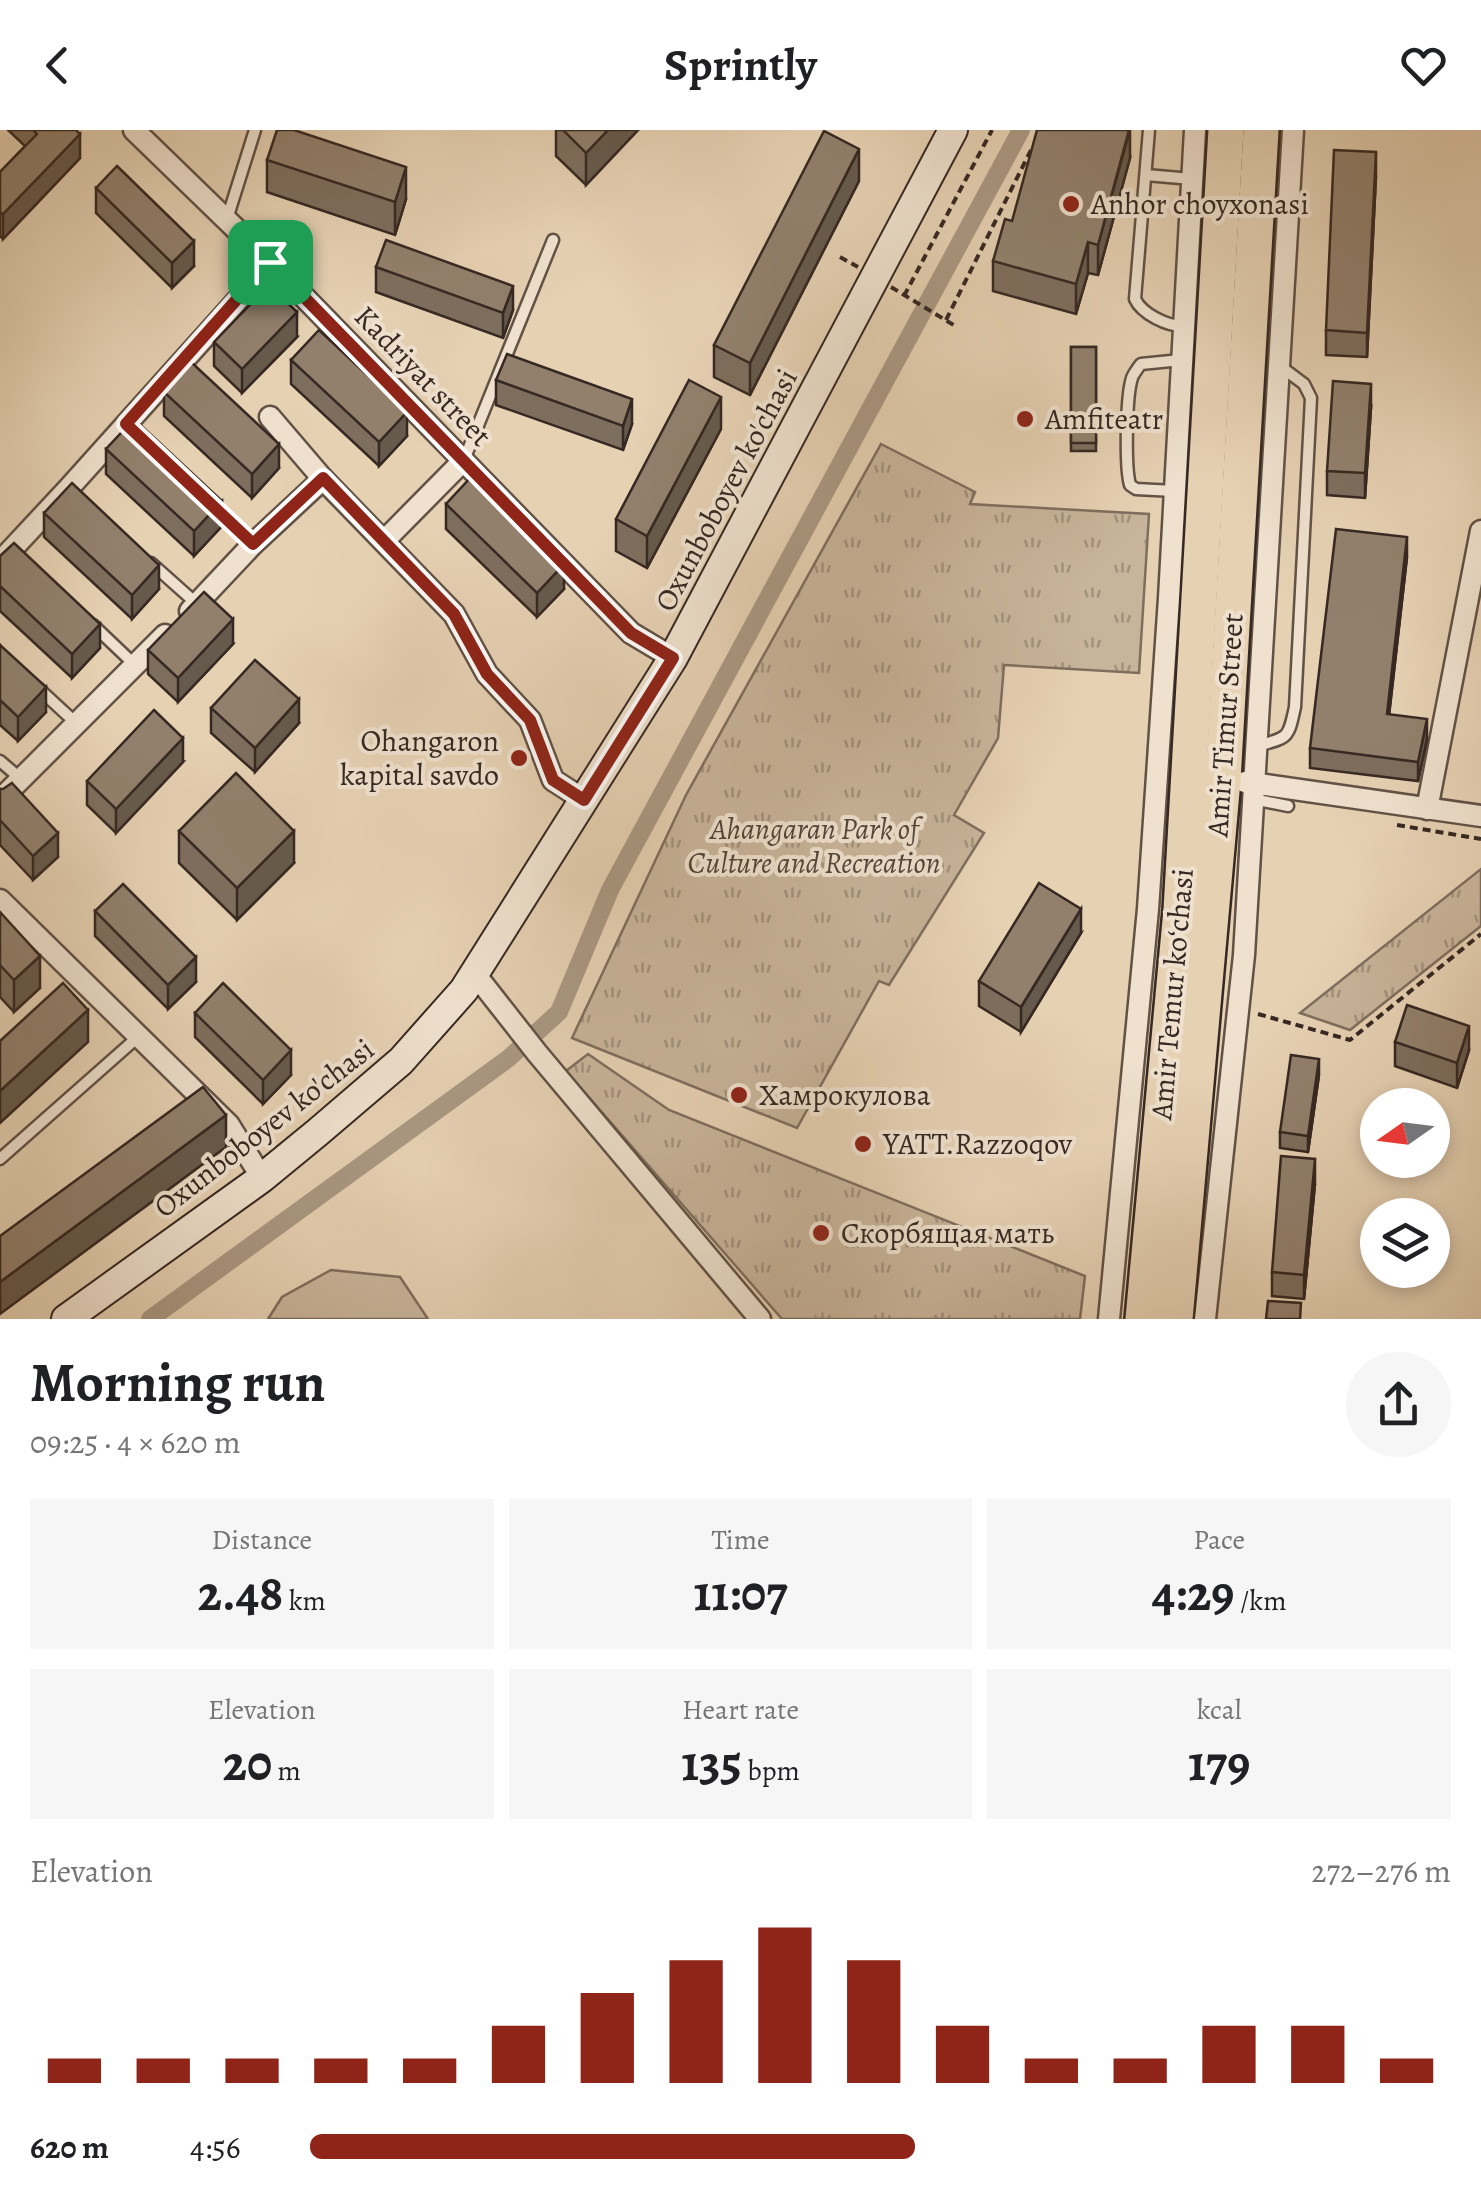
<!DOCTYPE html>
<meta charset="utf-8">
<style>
body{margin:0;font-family:Alegreya,serif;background:#f6f6f6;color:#202124;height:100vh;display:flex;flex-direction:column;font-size:38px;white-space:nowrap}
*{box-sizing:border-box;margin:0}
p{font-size:32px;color:#757577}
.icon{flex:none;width:55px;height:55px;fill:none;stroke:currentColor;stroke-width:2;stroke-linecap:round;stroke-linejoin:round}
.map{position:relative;height:1189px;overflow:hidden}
.sheet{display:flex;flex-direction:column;background:#fff;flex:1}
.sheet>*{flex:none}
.needle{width:65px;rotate:256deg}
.tools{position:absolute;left:1360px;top:958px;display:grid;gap:20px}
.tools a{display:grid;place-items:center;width:90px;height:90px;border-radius:50%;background:#fff;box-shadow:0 5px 15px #0003;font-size:50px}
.pin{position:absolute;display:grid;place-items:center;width:85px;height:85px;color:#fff;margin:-42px;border-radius:20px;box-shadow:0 5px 15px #0006}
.round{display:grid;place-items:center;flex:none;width:105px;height:105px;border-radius:52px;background:#f6f6f6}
.head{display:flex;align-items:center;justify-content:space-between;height:170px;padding:0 30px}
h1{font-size:55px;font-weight:700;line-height:75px}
.stats{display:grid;grid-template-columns:repeat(3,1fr);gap:15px;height:170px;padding:10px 30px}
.stats div{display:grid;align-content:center;border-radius:0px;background:#f6f6f6;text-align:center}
.stats b{font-size:50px;font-weight:700}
.stats small{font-size:28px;font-weight:400}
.stats p{font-size:28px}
.chart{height:280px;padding:20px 30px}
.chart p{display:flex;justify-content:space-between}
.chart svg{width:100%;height:180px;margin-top:10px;stroke:#8f2418;stroke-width:6}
ul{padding:0 30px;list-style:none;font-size:32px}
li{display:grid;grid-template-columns:160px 120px 1fr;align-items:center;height:75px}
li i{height:25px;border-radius:12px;background:#8f2418}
header{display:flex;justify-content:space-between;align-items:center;height:130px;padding:0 30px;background:#fff;font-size:45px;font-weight:700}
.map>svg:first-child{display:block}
.grass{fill:url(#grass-tufts);stroke:#7f6e5e;stroke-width:2.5}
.garden{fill:#c8b49a;stroke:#7f6e5e;stroke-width:2.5}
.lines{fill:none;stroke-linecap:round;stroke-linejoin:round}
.canal{stroke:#aa9882;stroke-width:18}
.lane-casing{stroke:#625246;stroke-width:15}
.street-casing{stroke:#625246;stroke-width:25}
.secondary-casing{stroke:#362822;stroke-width:32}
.highway-casing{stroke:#362822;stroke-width:40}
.path{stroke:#362822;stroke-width:4;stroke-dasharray:8 5;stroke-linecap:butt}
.lane{stroke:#efe1ce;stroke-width:10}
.street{stroke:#efe1ce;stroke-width:20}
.secondary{stroke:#efe1ce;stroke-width:28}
.highway{stroke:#e6d1b3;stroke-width:35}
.wall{fill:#7e6e5e;stroke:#362822;stroke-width:2.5}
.shaded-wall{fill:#665a4c;stroke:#362822;stroke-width:2.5}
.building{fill:#92806d;stroke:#362822;stroke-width:2.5}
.route-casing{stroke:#fff;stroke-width:20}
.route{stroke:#8f2418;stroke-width:12}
.poi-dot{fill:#8f2418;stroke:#efe1ce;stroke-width:4}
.labels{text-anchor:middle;stroke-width:8;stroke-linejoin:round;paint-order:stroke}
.poi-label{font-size:30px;fill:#362822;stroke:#efe1ce;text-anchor:start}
.street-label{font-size:30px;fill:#362822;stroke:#efe1ce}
.park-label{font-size:30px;font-style:italic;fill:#53443a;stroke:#efe1ce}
</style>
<header><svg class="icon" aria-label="back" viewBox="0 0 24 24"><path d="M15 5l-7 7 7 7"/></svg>Sprintly<svg class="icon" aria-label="heart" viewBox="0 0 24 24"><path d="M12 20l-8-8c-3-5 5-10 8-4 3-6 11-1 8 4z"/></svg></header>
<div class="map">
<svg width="1481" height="1189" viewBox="0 0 1481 1189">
<defs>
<pattern id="grass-tufts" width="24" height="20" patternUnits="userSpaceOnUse" patternTransform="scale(2.5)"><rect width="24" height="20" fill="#c8b49a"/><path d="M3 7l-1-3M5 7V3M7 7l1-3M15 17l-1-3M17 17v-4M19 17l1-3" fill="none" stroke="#a3927d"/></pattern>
</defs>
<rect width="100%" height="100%" fill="#e6d1b3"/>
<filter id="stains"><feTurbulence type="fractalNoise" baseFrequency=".002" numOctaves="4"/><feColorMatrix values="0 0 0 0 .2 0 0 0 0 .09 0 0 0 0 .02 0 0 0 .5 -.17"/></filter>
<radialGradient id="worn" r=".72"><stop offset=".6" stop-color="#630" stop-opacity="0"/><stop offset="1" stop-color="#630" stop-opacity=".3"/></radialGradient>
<g class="grass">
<path d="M 881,314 L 975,362 L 970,374 L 1149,384 L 1139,543 L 1004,535 L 998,608 L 954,685 L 984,703 L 889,855 L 879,851 L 797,998 L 572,908 L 686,665 Z"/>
<path d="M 1481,739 L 1481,796 L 1350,900 L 1300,883 Z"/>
<path d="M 588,924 L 669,980 L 1085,1146 L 1080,1189 L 782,1189 L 566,941 Z"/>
</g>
<path class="garden" d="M 331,1140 L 400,1147 L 428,1189 L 268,1189 L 282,1167 Z"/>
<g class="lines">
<path class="canal" d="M 150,1189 L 509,928 L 559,882 L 610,760 L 1021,0"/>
<defs>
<g id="lane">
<path d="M 1149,0 L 1135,169 C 1142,184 1167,196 1183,196"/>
<path d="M 1146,45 L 1192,49"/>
<path d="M 227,89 L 255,0"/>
<path d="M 464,330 L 553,110"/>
<path d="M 1174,361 L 1136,359 L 1130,355 C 1125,337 1126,266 1132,248 C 1132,246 1140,235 1141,234 L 1181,230"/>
<path d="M 214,377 L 253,413"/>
<path d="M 151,433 L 197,474"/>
<path d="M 93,495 L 135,535"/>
<path d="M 38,558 L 77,594"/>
<path d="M 1257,616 C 1289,607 1288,609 1295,577 L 1311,268 L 1304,254 L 1280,236"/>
<path d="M 0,631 L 21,649"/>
<path d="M 1253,669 L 1288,676"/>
<path d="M 0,1029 L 139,906"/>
</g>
<g id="street">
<path d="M 134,0 L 271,133 L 631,503 L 673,528"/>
<path d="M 270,287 L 323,349 L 454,484 L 487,544 L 530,590 L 553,650 L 584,670"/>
<path d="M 385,410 L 463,331"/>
<path d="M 0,432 L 68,359 L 271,133"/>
<path d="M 190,481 L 253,414 L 323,349"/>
<path d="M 1245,652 L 1481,686"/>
<path d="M 0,670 L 165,505"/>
<path d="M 1427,679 L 1481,401"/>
<path d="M 0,770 L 229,995 L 262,1048"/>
<path d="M 475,844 L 537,923 L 760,1189"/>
<path d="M 1109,1189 L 1148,779 L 1169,468 L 1195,0"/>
<path d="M 1205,1189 L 1244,825 L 1293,0"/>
</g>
<path id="secondary" d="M 66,1189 L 262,1048 L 318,1002 L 401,931 L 464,860 L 673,528 L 953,0"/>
<g id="highway">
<path d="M 1143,1189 L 1181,780 L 1226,0"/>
<path d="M 1175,1189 L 1223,650 L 1261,0"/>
</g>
</defs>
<use href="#lane" class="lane-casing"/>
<use href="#street" class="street-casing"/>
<use href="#secondary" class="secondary-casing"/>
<use href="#highway" class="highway-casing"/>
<g class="path">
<path d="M 840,127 L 858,137"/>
<path d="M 891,157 L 957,197"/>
<path d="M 904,166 L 992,0"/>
<path d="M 946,190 L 1033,16"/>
<path d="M 1397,695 L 1481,709"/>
<path d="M 1258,884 L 1350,910 L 1481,804"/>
</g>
<use href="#lane" class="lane"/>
<use href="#street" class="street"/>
<use href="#secondary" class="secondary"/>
<use href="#highway" class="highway"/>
</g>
<g class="wall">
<path d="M 8,0 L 76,0 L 80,28 L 3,109 L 0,106 L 0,42 L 25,16 Z"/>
<path d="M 556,0 L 638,0 L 586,55 L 556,26 Z"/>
<path d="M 1130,28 L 1098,145 L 1088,143 L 1076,184 L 993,161 L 993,131 L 1012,91 Z"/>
<path d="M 267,30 L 406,69 L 395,105 L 267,62 Z"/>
<path d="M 1376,46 L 1367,227 L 1326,225 L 1326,200 Z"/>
<path d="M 859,51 L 750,265 L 714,247 L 714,215 Z"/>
<path d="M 96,58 L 194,136 L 172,158 L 96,83 Z"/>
<path d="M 376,137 L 513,180 L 503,208 L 376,162 Z"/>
<path d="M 297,207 L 242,263 L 214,236 L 214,212 Z"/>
<rect x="1071" y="217" width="25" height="104"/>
<path d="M 291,230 L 407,306 L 379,336 L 291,254 Z"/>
<path d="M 496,250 L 632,294 L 623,320 L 496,275 Z"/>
<path d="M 164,262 L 279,338 L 252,368 L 164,286 Z"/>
<path d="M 1371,278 L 1365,368 L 1327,365 L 1327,341 Z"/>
<path d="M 721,299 L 647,438 L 616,421 L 616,389 Z"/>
<path d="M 106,319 L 222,396 L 194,426 L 106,344 Z"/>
<path d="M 446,374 L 564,459 L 537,487 L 446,399 Z"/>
<path d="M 44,383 L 159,459 L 132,489 L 44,407 Z"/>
<path d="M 0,426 L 100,518 L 72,548 L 0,481 Z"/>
<path d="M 1407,427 L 1389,584 L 1427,609 L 1418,651 L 1310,638 L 1310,618 Z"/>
<path d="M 233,514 L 178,572 L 148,544 L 148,520 Z"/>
<path d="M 0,515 L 46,582 L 18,611 L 0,595 Z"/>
<path d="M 211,578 L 299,593 L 255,642 L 211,603 Z"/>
<path d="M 183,632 L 116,703 L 87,675 L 87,651 Z"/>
<path d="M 0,659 L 58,727 L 33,750 L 0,715 Z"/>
<path d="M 179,701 L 294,733 L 237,790 L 179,733 Z"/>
<path d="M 95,781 L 196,852 L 168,879 L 95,806 Z"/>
<path d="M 0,782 L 40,858 L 14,882 L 0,867 Z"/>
<path d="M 1081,803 L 1021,902 L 979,876 L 979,851 Z"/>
<path d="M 195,883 L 291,945 L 263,974 L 195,907 Z"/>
<path d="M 1395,912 L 1469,920 L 1457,958 L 1395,936 Z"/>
<path d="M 1319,945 L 1308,1022 L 1280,1018 L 1280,1002 Z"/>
<path d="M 1315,1054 L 1304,1169 L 1272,1166 L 1272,1142 Z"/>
</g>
<g class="shaded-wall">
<path d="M 608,0 L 638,0 L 586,55 L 586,23 Z"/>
<path d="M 1130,0 L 1130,28 L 1098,145 L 1098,115 Z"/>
<path d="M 80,4 L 80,28 L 3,109 L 3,84 Z"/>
<path d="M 859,19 L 859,51 L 750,265 L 750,233 Z"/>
<path d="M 1376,22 L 1376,46 L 1367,227 L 1367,203 Z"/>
<path d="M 406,37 L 406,69 L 395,105 L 395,72 Z"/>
<path d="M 194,111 L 194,136 L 172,158 L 172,133 Z"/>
<path d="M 1088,112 L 1088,143 L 1076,184 L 1076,154 Z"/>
<path d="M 513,156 L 513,180 L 503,208 L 503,183 Z"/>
<path d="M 297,182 L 297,207 L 242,263 L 242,239 Z"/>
<path d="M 1371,254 L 1371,278 L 1365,368 L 1365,343 Z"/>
<path d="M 721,267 L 721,299 L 647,438 L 647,406 Z"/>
<path d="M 632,269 L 632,294 L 623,320 L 623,296 Z"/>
<path d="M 407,282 L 407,306 L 379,336 L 379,312 Z"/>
<path d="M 279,314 L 279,338 L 252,368 L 252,344 Z"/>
<path d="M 222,371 L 222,396 L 194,426 L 194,401 Z"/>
<path d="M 1407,407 L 1407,427 L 1387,604 L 1387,584 Z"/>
<path d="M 564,434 L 564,459 L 537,487 L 537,463 Z"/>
<path d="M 159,435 L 159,459 L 132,489 L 132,465 Z"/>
<path d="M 233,489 L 233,514 L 178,572 L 178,548 Z"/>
<path d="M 100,494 L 100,518 L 72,548 L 72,524 Z"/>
<path d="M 46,557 L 46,582 L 18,611 L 18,587 Z"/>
<path d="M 299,569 L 299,593 L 255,642 L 255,618 Z"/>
<path d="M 1427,589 L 1427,609 L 1418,651 L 1418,632 Z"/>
<path d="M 183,608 L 183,632 L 116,703 L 116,679 Z"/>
<path d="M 294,701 L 294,733 L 237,790 L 237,758 Z"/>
<path d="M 58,703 L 58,727 L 33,750 L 33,726 Z"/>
<path d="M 1081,779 L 1081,803 L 1021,902 L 1021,877 Z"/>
<path d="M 40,826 L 40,858 L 14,882 L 14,850 Z"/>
<path d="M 196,827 L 196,852 L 168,879 L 168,855 Z"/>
<path d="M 88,880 L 88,912 L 0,993 L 0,961 Z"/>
<path d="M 1469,896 L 1469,920 L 1457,958 L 1457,933 Z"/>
<path d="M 291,920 L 291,945 L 263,974 L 263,950 Z"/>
<path d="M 1319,929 L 1319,945 L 1308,1022 L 1308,1006 Z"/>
<path d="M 226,985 L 226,1017 L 0,1184 L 0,1152 Z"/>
<path d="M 1315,1029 L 1315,1054 L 1304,1169 L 1304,1145 Z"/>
</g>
<g class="building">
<path d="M 33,0 L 76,0 L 80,4 L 3,84 L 0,82 L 0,42 L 37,4 Z"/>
<path d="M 277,0 L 294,0 L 406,37 L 395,72 L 267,30 Z"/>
<path d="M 563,0 L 608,0 L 586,23 Z"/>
<path d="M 1037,0 L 1129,0 L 1098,115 L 1088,112 L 1076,154 L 993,131 L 1005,89 L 1012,91 Z"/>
<path d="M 824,1 L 859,19 L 750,233 L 714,215 Z"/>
<path d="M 1334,20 L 1376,22 L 1367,203 L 1326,200 Z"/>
<path d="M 117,36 L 194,111 L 172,133 L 96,58 Z"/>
<path d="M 386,110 L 513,156 L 503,183 L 376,137 Z"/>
<path d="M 269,155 L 297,182 L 242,239 L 214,212 Z"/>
<path d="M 319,200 L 407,282 L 379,312 L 291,230 Z"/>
<rect x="1071" y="217" width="25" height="96"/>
<path d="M 507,224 L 632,269 L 623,296 L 496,250 Z"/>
<path d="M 191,232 L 279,314 L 252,344 L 164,262 Z"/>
<path d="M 689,250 L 721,267 L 647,406 L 616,389 Z"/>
<path d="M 1333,251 L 1371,254 L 1365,343 L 1327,341 Z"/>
<path d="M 134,289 L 222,371 L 194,401 L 106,319 Z"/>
<path d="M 472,346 L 564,434 L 537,463 L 446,374 Z"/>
<path d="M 72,353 L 159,435 L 132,465 L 44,383 Z"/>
<path d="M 1336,399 L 1407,407 L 1387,584 L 1427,589 L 1418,632 L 1310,618 Z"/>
<path d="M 14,413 L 100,494 L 72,524 L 0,456 L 0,426 Z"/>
<path d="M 204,462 L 233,489 L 178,548 L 148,520 Z"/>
<path d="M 0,515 L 46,557 L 18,587 L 0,570 Z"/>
<path d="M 255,530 L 299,569 L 255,618 L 211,578 Z"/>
<path d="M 154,580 L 183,608 L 116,679 L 87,651 Z"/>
<path d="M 236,643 L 294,701 L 237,758 L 179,701 Z"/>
<path d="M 12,653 L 58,703 L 33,726 L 0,690 L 0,659 L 3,659 Z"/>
<path d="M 1039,753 L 1081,779 L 1021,877 L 979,851 Z"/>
<path d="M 123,754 L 196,827 L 168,855 L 95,781 Z"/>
<path d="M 0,782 L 40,826 L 14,850 L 0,835 Z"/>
<path d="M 63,853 L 88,880 L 0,961 L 0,911 Z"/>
<path d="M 223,853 L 291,920 L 263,950 L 195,883 Z"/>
<path d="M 1407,875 L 1469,896 L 1457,933 L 1395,912 Z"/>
<path d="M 1291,925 L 1319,929 L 1308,1006 L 1280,1002 Z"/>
<path d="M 203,957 L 226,985 L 0,1152 L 0,1106 Z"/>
<path d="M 1281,1026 L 1315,1029 L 1304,1145 L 1272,1142 Z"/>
<path d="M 1268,1171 L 1301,1173 L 1300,1189 L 1266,1189 Z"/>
</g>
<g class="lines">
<defs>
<path id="route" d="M 270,132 L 631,503 L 673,528 L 584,670 L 553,650 L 530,590 L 487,544 L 454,484 L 323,348 L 253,414 L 126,294 Z"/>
</defs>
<use href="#route" class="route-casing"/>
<use href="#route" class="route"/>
</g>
<g class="poi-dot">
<circle cx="1071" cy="74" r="10"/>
<circle cx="1025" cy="289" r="10"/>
<circle cx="519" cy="628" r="10"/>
<circle cx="739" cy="965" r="10"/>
<circle cx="863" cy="1014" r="10"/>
<circle cx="821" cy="1103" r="10"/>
</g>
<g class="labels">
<g class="poi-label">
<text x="1091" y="84">Anhor choyxonasi</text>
<text x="1045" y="299">Amfiteatr</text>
<text x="499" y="621" text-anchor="end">Ohangaron<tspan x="499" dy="34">kapital savdo</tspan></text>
<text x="759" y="975">Хамрокулова</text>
<text x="883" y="1024">YATT.Razzoqov</text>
<text x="841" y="1113">Скорбящая мать</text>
</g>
<g class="street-label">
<text transform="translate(423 246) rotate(46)" y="10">Kadriyat street</text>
<text transform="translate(726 360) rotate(-62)" y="10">Oxunboboyev ko'chasi</text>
<text transform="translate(1225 595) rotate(-86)" y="10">Amir Timur Street</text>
<text transform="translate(1172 864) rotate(-85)" y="10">Amir Temur koʻchasi</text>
<text transform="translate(264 998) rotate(-38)" y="10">Oxunboboyev ko'chasi</text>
</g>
<g class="park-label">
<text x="814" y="709">Ahangaran Park of<tspan x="814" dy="34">Culture and Recreation</tspan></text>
</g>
</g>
<rect width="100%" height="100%" filter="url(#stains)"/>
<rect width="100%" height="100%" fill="url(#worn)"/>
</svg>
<div class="tools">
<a><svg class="needle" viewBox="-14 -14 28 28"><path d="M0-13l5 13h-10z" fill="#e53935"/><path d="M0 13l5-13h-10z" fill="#757577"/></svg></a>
<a><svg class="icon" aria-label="layers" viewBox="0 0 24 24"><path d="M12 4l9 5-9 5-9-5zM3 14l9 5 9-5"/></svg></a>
</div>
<div class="pin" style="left:270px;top:132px;background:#1e9e55"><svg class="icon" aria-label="arrive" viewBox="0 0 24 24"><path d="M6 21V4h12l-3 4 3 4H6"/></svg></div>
</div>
<section class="sheet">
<div class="head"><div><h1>Morning run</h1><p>09:25 · 4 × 620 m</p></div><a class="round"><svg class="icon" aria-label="share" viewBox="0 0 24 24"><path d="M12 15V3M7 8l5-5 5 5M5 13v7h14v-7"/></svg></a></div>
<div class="stats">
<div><p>Distance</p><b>2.48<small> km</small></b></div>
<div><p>Time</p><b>11:07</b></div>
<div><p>Pace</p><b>4:29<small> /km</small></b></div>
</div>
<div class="stats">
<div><p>Elevation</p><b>20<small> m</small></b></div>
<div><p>Heart rate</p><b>135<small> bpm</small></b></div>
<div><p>kcal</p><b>179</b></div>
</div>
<div class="chart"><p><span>Elevation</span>272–276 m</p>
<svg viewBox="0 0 160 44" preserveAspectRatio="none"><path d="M5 44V38M15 44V38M25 44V38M35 44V38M45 44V38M55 44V30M65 44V22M75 44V14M85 44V6M95 44V14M105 44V30M115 44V38M125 44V38M135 44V30M145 44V30M155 44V38"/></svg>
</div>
<ul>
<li><b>620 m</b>4:56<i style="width:53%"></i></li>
</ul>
</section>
